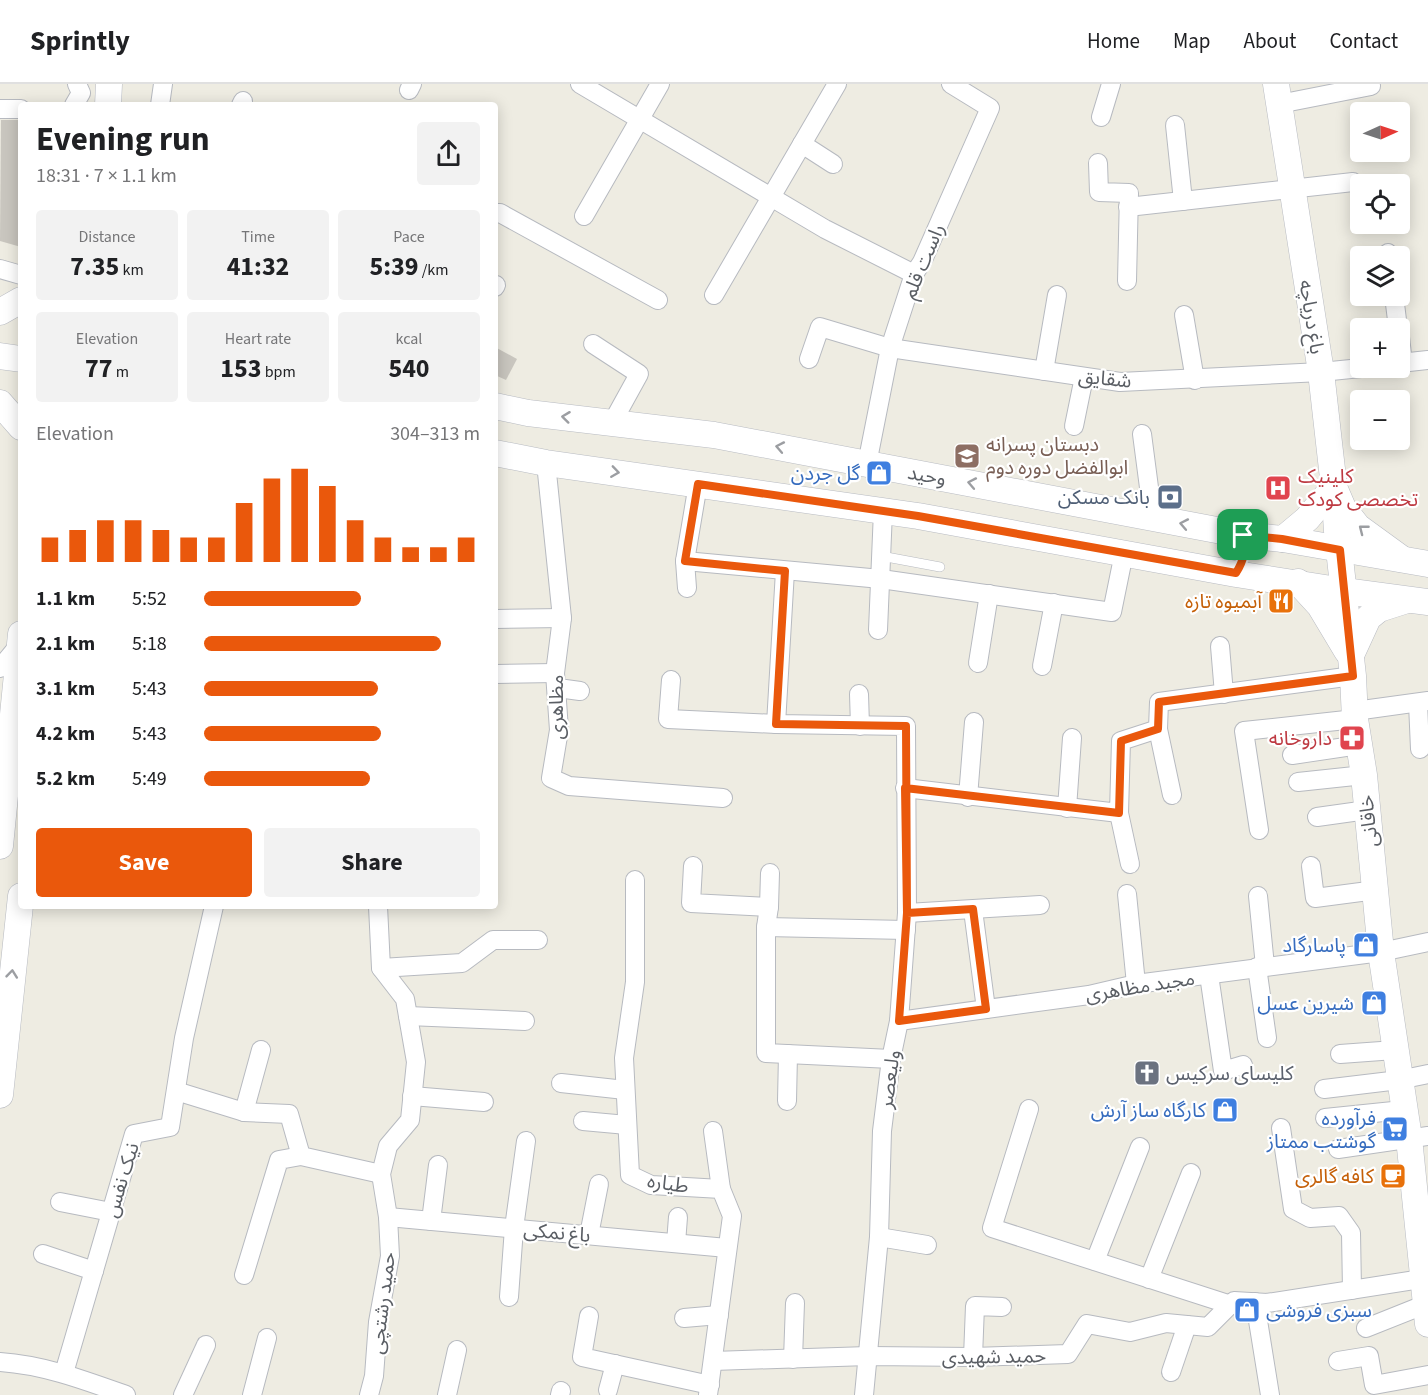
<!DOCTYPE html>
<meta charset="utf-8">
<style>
body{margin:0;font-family:"Source Sans 3","Noto Sans Arabic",sans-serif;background:#f2f2f2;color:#202124;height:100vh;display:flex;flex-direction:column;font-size:22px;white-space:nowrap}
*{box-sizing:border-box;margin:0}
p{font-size:20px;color:#757577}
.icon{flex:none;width:33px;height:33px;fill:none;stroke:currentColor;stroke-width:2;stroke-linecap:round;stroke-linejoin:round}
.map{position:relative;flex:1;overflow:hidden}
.sheet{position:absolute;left:18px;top:18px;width:480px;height:807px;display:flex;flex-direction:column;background:#fff;border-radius:6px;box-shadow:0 3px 15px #0003}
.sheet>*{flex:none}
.needle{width:39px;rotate:87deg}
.controls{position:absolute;left:1350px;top:18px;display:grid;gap:12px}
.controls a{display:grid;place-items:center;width:60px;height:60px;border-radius:6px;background:#fff;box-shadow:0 3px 15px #0003;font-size:30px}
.pin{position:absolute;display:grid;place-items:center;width:51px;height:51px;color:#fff;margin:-26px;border-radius:12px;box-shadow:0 3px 9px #0006}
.round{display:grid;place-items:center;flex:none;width:63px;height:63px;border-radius:6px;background:#f2f2f2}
.head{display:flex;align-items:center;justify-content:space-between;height:102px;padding:0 18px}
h1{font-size:33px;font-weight:700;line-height:45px}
.figures{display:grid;grid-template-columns:repeat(3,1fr);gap:9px;height:102px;padding:6px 18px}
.figures div{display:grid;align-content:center;border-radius:6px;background:#f2f2f2;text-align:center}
.figures b{font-size:26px;font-weight:700}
.figures small{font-size:16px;font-weight:400}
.figures p{font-size:16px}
.chart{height:168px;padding:12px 18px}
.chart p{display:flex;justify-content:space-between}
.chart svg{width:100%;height:108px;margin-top:6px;stroke:#ea580c;stroke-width:6}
.primary-button{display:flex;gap:12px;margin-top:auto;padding:12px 18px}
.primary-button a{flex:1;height:69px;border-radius:6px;background:#ea580c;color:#fff;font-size:24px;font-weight:700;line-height:69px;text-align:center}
.primary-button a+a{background:#f2f2f2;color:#202124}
ul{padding:0 18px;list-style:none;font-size:20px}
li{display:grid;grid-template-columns:96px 72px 1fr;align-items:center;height:45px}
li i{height:15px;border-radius:8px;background:#ea580c}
header{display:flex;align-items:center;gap:36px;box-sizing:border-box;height:84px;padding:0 30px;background:#fff;border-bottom:2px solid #e0e0e0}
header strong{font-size:28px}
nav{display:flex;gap:33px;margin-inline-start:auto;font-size:21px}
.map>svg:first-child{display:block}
.building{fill:#c9c6bf}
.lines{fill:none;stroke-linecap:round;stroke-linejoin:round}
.lane-casing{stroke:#b7bac0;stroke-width:10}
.street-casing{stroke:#b7bac0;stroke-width:20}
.secondary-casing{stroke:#b8bbc2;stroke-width:27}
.lane{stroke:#fff;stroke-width:9}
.street{stroke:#fff;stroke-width:18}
.secondary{stroke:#fff;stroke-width:26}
.oneway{stroke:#9c9ea2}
.route-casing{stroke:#fff;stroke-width:12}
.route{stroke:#ea580c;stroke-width:8}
.labels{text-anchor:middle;stroke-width:4.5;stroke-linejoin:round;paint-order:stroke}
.street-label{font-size:20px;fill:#5a5e64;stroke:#fff}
.education-label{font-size:20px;fill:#785e54;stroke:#fff;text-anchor:start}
.shop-label{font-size:20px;fill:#366cbe;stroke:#fff;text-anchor:end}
.health-label{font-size:20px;fill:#be3a42;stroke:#fff;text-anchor:start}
.service-label{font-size:20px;fill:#4e5e75;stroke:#fff;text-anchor:end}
.food-label{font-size:20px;fill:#c56008;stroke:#fff;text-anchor:end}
.worship-label{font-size:20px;fill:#5b616d;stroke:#fff;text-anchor:start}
</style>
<header>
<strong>Sprintly</strong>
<nav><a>Home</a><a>Map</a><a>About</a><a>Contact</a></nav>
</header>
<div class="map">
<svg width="1428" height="1311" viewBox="0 0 1428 1311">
<rect width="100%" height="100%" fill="#eeece2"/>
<g class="building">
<path d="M 1,36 L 21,36 L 21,163 L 0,157 Z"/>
<path d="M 495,263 L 517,275 L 506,296 L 495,291 Z"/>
</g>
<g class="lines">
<defs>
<path id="lane" d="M 881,472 L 940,483"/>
<g id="street">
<path d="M 580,0 L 825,145 L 914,190"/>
<path d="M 409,6 L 412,0"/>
<path d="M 1279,20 L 1371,2"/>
<path d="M 74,21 L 81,9 L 77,0"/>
<path d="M 160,21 L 163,0"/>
<path d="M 241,21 L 243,17"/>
<path d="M 0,25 L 21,25"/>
<path d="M 1101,33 L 1111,0"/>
<path d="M 1175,41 L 1183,117"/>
<path d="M 802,60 L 833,80"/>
<path d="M 1098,79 L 1099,108 L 1129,109 L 1127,197"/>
<path d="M 1128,123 L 1353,98"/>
<path d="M 495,129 L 500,129 L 658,216"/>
<path d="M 584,132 L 660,0"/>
<path d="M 1388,169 L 1389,172"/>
<path d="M 0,185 L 21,191"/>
<path d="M 495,203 L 496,201"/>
<path d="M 714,211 L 837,0"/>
<path d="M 1394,212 L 1398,244"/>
<path d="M 1184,231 L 1195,296"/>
<path d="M 1400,253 L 1403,279"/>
<path d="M 593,260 L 639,290 L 612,339"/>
<path d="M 809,275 L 820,243 L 890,264 L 1120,298 L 1321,288 L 1361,284"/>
<path d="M 1400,279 L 1428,276"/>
<path d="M 1044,287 L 1057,211"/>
<path d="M 1074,342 L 1084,293"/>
<path d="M 1142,350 L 1153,434"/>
<path d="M 546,379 L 562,534 L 555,589 L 559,646 L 551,694 L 569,702 L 723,714"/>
<path d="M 867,380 L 890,264 L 914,190 L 922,178 L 990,24 L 951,0"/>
<path d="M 685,477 L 881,495 L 1112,528 L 1124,469"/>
<path d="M 785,487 L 776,640 L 906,642 L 907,829 L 899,937 L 891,975 L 882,1047 L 879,1153 L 864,1311"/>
<path d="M 687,504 L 685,477 L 698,400"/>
<path d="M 495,535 L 562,534"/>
<path d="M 878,546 L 883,427"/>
<path d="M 1220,562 L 1224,610"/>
<path d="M 978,579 L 989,510"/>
<path d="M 1042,582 L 1054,519"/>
<path d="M 0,584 L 20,560"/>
<path d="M 495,590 L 555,589"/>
<path d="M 671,596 L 668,635 L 776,640"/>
<path d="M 558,604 L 580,607"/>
<path d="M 859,610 L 860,642"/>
<path d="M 1418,619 L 1420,665"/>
<path d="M 1355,627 L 1428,617"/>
<path d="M 1158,645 L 1172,711"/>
<path d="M 1292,671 L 1359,661"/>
<path d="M 1298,698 L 1364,691"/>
<path d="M 905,704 L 1119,729 L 1121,657 L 1158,645 L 1159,618 L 1353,592"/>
<path d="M 968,713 L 974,638"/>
<path d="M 1067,724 L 1072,654"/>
<path d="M 1119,729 L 1130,780"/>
<path d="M 1317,733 L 1367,726"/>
<path d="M 1259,746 L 1244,647 L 1355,635"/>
<path d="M 693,782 L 691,819 L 769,823"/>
<path d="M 1311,782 L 1315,814 L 1376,806"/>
<path d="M 770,789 L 769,823 L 766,843 L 766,969 L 891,975"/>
<path d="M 635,796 L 635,898 L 624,974 L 630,1091 L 651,1101 L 721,1105 L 732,1132 L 708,1311"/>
<path d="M 1127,810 L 1136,900"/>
<path d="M 1258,812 L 1265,882"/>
<path d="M 973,826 L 986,925"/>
<path d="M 907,829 L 1040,821"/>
<path d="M 766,843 L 906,846"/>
<path d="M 1257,883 L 1267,954"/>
<path d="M 381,884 L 462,879 L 493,856 L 538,856"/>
<path d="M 1209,891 L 1223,987 L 1243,981"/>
<path d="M 408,932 L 525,937"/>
<path d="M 899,937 L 1089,911 L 1136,900 L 1381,868 L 1428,858"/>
<path d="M 1340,970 L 1395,966"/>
<path d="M 561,999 L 625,1006"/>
<path d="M 1324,1005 L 1399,996 L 1428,990"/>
<path d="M 176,1007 L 244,1028 L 289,1030 L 301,1072 L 381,1090"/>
<path d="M 412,1012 L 484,1018"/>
<path d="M 787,1017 L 788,970"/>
<path d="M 1029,1025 L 992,1144 L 1231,1221"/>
<path d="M 244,1028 L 261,966"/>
<path d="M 1325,1034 L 1403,1026"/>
<path d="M 583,1037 L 627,1041"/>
<path d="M 1281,1044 L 1293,1125 L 1310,1134 L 1339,1132 L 1351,1149 L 1352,1206"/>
<path d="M 713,1047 L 721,1105"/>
<path d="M 1338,1065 L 1428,1052"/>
<path d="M 60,1118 L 111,1128"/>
<path d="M 388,1133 L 727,1164"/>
<path d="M 431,1137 L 438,1081"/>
<path d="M 589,1151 L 599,1100"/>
<path d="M 879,1153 L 927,1161"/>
<path d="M 676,1159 L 678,1133"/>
<path d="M 43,1170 L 94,1187"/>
<path d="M 1095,1177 L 1140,1063"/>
<path d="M 244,1191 L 279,1076 L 301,1072"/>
<path d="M 1149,1195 L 1191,1089"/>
<path d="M 509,1213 L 514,1144 L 526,1057"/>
<path d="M 1255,1218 L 1270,1311"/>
<path d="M 589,1232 L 582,1273 L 710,1301"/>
<path d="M 684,1234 L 719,1231"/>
<path d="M 1366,1244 L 1426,1220"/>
<path d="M 973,1273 L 975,1222 L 1002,1223"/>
<path d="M 793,1275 L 795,1219"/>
<path d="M 713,1277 L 868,1272 L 973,1273 L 1068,1270 L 1087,1240 L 1130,1248 L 1166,1239 L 1208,1243 L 1234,1217 L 1267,1219 L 1428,1194"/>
<path d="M 1338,1277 L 1369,1272 L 1374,1301 L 1428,1291"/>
<path d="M 0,1278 C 44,1281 84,1296 126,1311"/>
<path d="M 1171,1288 L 1187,1241"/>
<path d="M 64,1289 L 134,1050 L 170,1043 L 184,954 L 214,822"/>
<path d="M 608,1306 L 615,1280"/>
<path d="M 183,1311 L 206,1261"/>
<path d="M 252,1311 L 267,1254"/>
<path d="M 369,1311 L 374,1292 L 378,1238 L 390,1172 L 388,1133 L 381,1090 L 388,1062 L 410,1036 L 416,978 L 405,915 L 381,884 L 378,822"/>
<path d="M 447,1311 L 457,1266"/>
<path d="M 560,1311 L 561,1307"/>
</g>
<g id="secondary">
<path d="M 1276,0 L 1321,288 L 1334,403 L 1337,447 L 1353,592 L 1355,635 L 1364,691 L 1381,868 L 1409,1054 L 1428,1240"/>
<path d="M 108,21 L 109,0"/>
<path d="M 0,228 L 21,216"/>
<path d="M 0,272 L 21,275"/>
<path d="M 0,319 L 21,343"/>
<path d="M 495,322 L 528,329 L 714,351 L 1243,451 L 1283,455 L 1428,480"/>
<path d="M 495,369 L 546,379 L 918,432 L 1236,490 L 1344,507 L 1428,518"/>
<path d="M 1283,455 L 1307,435 L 1334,403 L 1343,424 L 1358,443 L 1402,475"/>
<path d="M 1298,498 L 1320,522 L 1347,567"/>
<path d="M 1351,571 L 1368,534 L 1379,525 L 1407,516"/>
<path d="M 0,762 L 21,550"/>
<path d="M 0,1011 L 21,812"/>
</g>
</defs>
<use href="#lane" class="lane-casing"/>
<use href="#street" class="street-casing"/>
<use href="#secondary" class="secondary-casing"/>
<use href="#lane" class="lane"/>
<use href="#street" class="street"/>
<use href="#secondary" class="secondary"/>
</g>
<defs><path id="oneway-chevron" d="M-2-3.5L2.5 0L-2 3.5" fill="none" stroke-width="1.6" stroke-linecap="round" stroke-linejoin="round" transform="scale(1.5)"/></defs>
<g class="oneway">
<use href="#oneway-chevron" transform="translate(566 333) rotate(-173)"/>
<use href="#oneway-chevron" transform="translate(780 363) rotate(-169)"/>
<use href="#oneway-chevron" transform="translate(615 388) rotate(8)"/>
<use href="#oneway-chevron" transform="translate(972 399) rotate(-169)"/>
<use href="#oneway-chevron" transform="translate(1184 440) rotate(-169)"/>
<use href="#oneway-chevron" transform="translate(1363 445) rotate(-142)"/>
<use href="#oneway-chevron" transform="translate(12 890) rotate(-84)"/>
</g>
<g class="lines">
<defs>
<path id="route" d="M 1243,451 C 1246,467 1244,476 1236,489 L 918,432 L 698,400 L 685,477 L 785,487 L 776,640 L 906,642 L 907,829 L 899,937 L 986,925 L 973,825 L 907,829 L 905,704 L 1119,729 L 1121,657 L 1158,645 L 1159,618 L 1353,592 L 1340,466 L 1282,455 L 1243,451"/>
</defs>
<use href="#route" class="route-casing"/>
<use href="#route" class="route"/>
</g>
<defs>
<symbol id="school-square" viewBox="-11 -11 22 22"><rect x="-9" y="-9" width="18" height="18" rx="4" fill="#8d6e63" stroke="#fff"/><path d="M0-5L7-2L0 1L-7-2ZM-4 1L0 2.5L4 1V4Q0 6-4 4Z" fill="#fff"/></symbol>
<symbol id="shop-square" viewBox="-11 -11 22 22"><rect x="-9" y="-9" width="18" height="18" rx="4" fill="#3f7fe0" stroke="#fff"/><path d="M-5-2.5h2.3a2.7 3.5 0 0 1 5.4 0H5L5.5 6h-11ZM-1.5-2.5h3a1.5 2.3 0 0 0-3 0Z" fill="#fff"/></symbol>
<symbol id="hospital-square" viewBox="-11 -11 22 22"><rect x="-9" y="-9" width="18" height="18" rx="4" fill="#e0444e" stroke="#fff"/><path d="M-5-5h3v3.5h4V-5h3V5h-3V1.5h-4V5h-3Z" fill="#fff"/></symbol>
<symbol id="bank-square" viewBox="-11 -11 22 22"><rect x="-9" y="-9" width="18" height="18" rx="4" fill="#5c6f8a" stroke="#fff"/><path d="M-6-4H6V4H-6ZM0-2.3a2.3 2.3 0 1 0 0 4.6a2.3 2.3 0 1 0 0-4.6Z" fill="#fff"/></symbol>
<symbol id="restaurant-square" viewBox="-11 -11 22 22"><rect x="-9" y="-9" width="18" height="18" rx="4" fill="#e8710a" stroke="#fff"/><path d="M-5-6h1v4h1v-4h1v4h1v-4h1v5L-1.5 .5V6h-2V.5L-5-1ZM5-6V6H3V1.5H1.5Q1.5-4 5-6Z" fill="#fff"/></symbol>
<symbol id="pharmacy-square" viewBox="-11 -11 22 22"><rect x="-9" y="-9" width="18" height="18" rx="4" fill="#e0444e" stroke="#fff"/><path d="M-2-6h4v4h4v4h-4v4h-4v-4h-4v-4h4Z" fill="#fff"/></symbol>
<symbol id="church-square" viewBox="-11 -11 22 22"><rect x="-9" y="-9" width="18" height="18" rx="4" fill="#6b7280" stroke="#fff"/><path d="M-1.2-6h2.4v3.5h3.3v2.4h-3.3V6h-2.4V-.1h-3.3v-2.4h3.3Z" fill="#fff"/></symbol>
<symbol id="supermarket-square" viewBox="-11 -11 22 22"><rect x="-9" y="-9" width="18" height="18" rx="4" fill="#3f7fe0" stroke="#fff"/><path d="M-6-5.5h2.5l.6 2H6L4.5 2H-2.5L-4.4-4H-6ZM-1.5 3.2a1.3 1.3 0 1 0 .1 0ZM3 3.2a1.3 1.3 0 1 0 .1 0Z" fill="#fff"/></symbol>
<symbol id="cafe-square" viewBox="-11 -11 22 22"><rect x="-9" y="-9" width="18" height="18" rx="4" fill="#e8710a" stroke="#fff"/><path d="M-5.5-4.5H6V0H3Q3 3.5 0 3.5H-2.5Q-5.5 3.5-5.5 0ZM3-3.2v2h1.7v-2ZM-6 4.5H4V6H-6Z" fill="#fff"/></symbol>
</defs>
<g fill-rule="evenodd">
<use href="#school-square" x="952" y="357" width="30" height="30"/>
<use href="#shop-square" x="864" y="374" width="30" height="30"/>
<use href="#hospital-square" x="1263" y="389" width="30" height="30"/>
<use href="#bank-square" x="1155" y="398" width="30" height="30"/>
<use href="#restaurant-square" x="1266" y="502" width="30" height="30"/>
<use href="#pharmacy-square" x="1337" y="639" width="30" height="30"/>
<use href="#shop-square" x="1351" y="846" width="30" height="30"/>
<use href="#shop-square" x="1359" y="904" width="30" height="30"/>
<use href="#church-square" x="1132" y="974" width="30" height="30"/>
<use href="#shop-square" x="1210" y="1011" width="30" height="30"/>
<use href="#supermarket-square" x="1380" y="1030" width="30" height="30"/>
<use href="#cafe-square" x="1378" y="1077" width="30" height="30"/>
<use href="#shop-square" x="1232" y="1211" width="30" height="30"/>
</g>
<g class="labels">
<g class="street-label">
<text transform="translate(923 177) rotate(-67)" y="7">راست قلم</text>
<text transform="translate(1312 233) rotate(81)" y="7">باغ دریاچه</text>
<text transform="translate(1105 294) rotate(6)" y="7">شقایق</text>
<text transform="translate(927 391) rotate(10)" y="7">وحید</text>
<text transform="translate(556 623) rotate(-90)" y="7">مظاهری</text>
<text transform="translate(1368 737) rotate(-96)" y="7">خاقانی</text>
<text transform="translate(1140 902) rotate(-9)" y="7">مجید مظاهری</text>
<text transform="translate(889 995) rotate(-82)" y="7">ولیعصر</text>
<text transform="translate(121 1096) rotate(-73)" y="7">نیک نفس</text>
<text transform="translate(668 1099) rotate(8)" y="7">طیاره</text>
<text transform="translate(557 1148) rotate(5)" y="7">باغ نمکی</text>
<text transform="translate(382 1219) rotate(-83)" y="7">حمید رشتچی</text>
<text transform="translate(994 1272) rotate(-1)" y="7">حمید شهیدی</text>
</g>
<g class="education-label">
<text x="986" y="367">دبستان پسرانه<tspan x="986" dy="23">ابوالفضل دوره دوم</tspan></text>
</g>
<g class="shop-label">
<text x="860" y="396">گل جردن</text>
<text x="1346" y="868">پاسارگاد</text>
<text x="1354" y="926">شیرین عسل</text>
<text x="1206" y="1033">کارگاه ساز آرش</text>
<text x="1376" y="1041">فرآورده<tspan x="1376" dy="23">گوشتب ممتاز</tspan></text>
<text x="1266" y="1233" text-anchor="start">سبزی فروشی</text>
</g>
<g class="health-label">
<text x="1298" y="399">کلینیک<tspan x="1298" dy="23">تخصصی کودک</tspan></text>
<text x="1332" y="661" text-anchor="end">داروخانه</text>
</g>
<g class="service-label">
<text x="1150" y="420">بانک مسکن</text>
</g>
<g class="food-label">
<text x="1262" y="524">آبمیوه تازه</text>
<text x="1374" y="1099">کافه گالری</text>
</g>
<g class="worship-label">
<text x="1166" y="996">کلیسای سرکیس</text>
</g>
</g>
</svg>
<div class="controls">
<a><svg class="needle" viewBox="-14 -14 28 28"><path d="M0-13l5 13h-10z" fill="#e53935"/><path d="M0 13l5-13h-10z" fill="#757577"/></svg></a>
<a><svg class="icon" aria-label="locate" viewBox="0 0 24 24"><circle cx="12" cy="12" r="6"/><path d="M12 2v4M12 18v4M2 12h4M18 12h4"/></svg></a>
<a><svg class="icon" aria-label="layers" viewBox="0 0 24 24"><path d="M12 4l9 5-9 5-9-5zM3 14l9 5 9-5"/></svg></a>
<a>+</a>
<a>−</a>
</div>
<div class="pin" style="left:1243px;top:451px;background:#1e9e55"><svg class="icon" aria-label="arrive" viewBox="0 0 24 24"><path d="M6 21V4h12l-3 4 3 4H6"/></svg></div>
<section class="sheet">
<div class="head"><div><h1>Evening run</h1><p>18:31 · 7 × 1.1 km</p></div><a class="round"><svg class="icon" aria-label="share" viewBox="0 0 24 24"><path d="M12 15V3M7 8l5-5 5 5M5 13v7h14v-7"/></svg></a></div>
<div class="figures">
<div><p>Distance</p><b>7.35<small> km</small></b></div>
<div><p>Time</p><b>41:32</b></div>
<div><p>Pace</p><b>5:39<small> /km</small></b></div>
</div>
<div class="figures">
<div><p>Elevation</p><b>77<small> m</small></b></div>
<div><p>Heart rate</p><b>153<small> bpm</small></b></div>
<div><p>kcal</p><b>540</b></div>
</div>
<div class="chart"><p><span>Elevation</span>304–313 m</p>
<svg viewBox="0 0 160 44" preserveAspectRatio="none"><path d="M5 44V34M15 44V31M25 44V27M35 44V27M45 44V31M55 44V34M65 44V34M75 44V20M85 44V10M95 44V6M105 44V13M115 44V27M125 44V34M135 44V38M145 44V38M155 44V34"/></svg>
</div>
<ul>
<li><b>1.1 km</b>5:52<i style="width:57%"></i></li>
<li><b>2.1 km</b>5:18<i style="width:86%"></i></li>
<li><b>3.1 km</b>5:43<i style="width:63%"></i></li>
<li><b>4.2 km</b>5:43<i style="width:64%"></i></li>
<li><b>5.2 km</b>5:49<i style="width:60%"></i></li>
</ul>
<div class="primary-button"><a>Save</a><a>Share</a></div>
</section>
</div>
